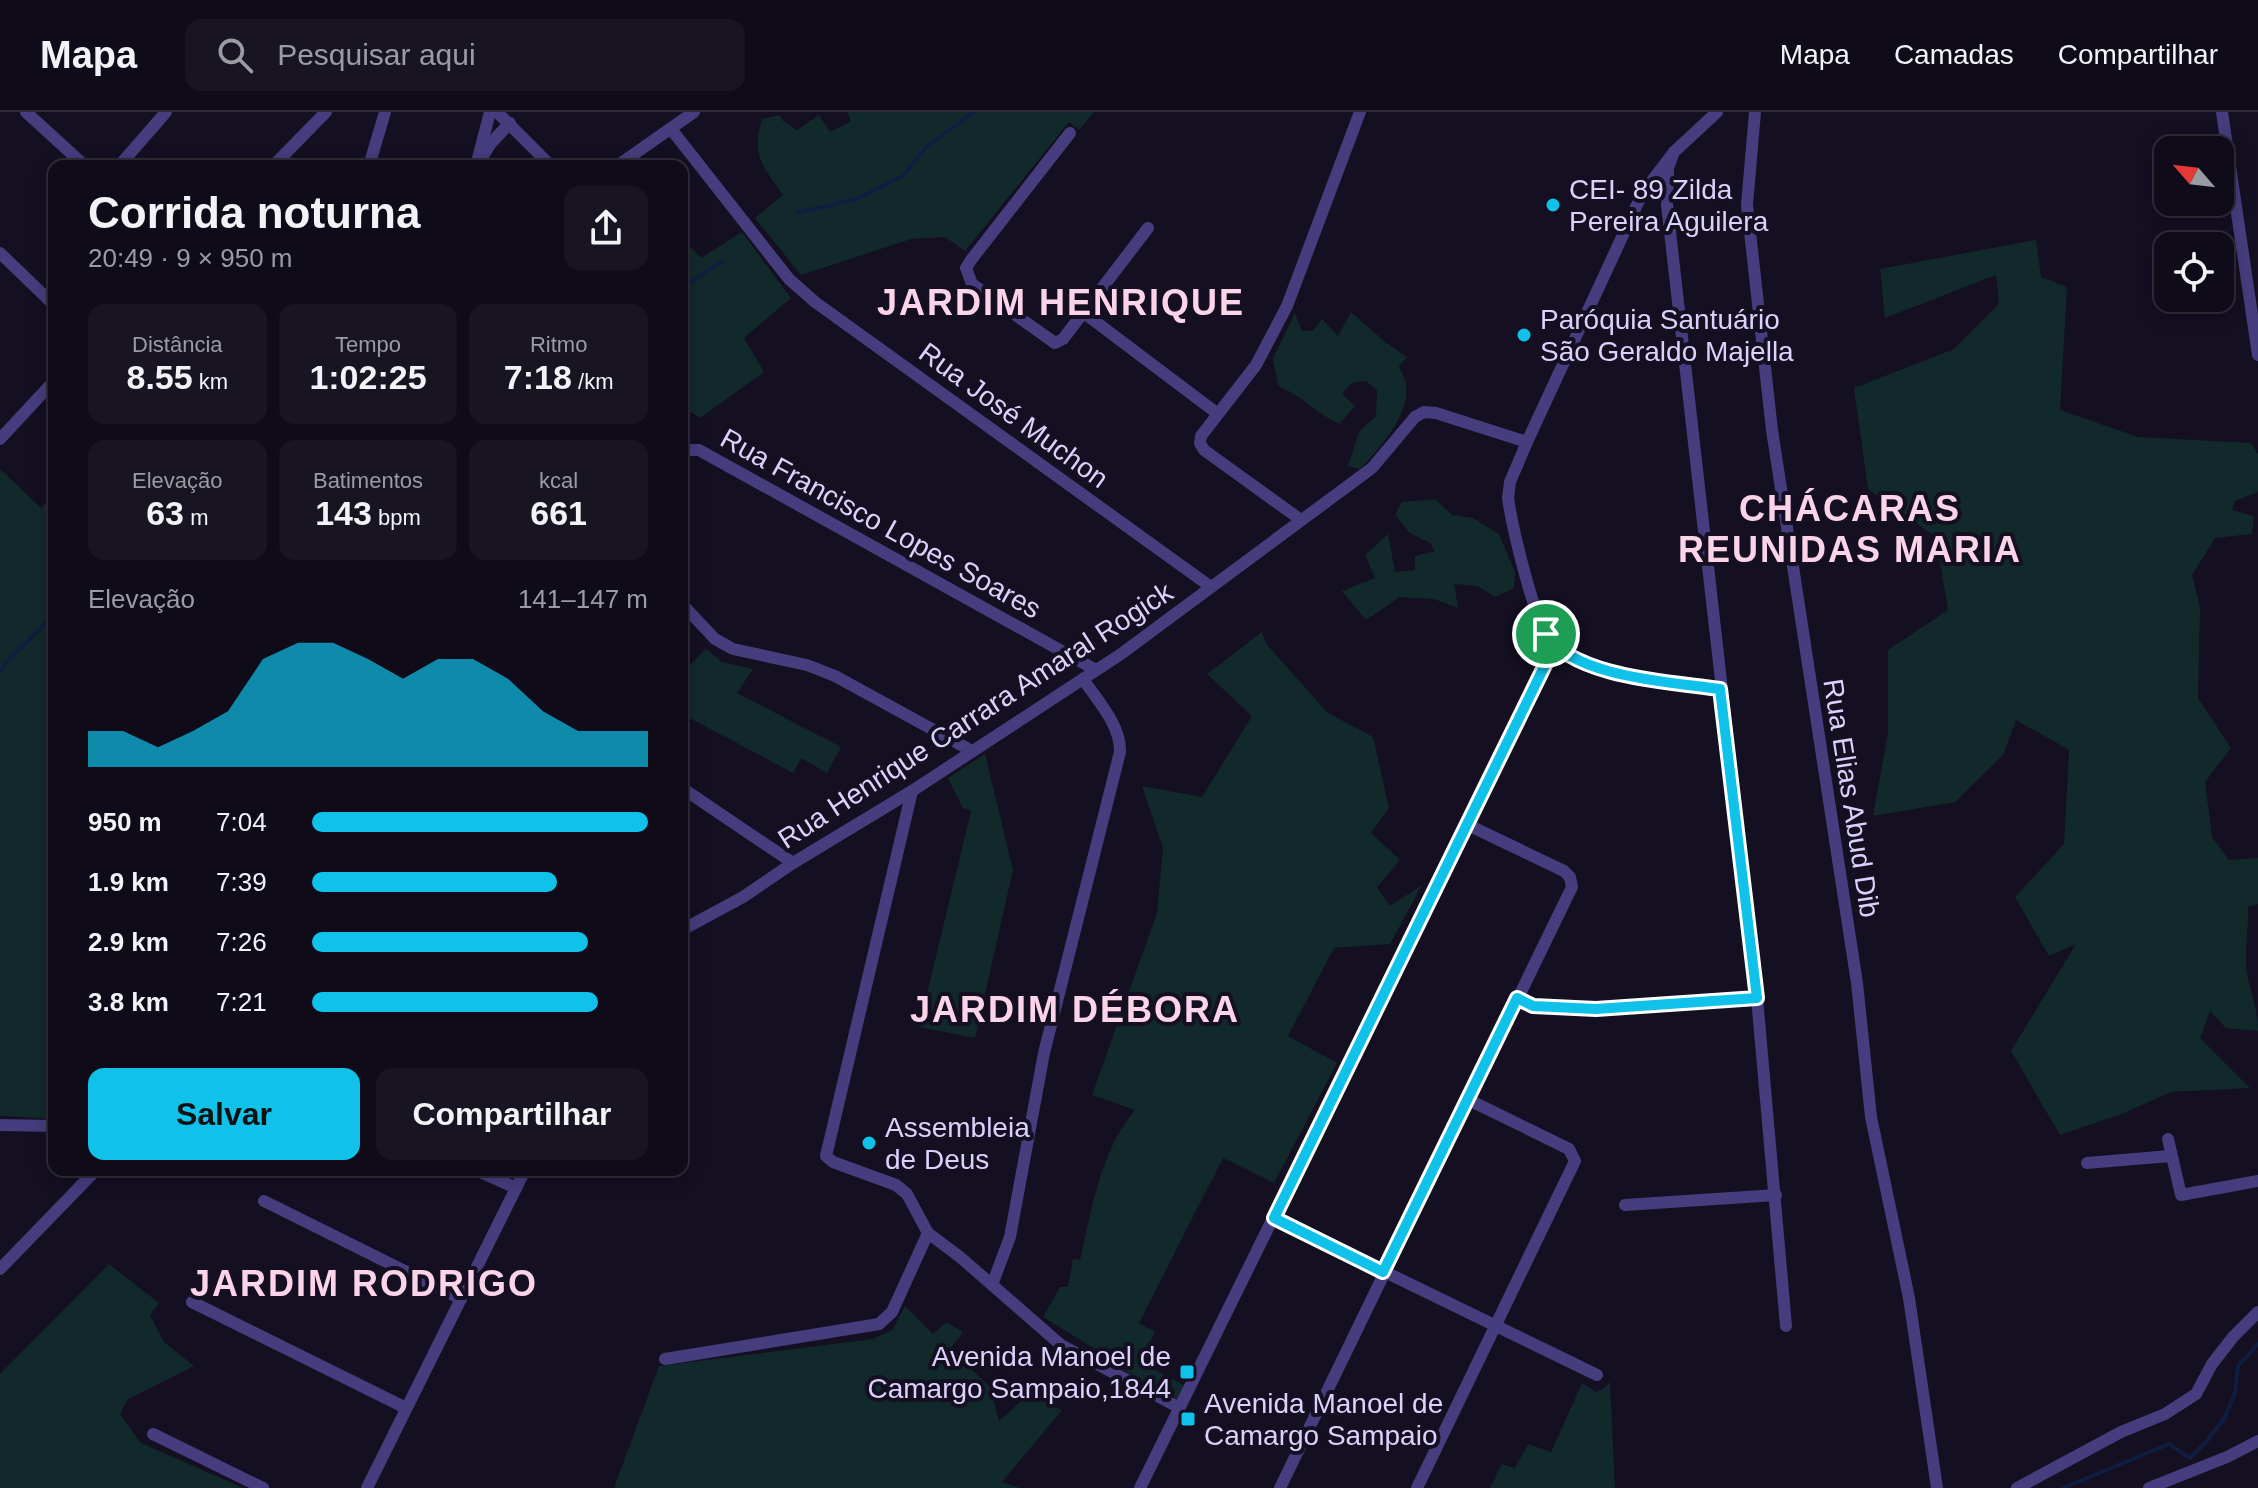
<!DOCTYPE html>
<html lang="pt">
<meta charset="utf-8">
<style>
body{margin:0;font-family:Helvetica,sans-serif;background:#181422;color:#f1f3f6;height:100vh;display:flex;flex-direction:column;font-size:30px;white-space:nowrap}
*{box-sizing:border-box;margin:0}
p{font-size:26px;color:#9b9ba2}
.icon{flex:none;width:44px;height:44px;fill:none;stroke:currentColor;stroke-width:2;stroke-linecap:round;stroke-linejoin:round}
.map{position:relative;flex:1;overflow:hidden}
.side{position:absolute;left:48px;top:48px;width:640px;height:1016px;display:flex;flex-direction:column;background:#0f0b19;border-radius:16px;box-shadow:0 4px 20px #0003,0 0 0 2px #2f2b38}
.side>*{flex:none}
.needle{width:52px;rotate:298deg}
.controls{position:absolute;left:2154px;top:24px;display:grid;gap:16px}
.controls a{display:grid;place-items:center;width:80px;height:80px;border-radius:16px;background:#0f0b19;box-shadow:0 4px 20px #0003,0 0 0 2px #2f2b38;font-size:40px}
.pin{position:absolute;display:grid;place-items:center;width:68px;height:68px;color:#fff;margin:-34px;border:4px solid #fff;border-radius:50%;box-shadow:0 2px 8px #0007}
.round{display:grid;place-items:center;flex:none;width:84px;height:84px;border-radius:16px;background:#181422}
.head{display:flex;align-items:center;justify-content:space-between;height:136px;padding:0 40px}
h1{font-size:44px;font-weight:800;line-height:60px}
.stats{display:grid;grid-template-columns:repeat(3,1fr);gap:12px;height:136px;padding:8px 40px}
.stats div{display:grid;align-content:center;border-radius:16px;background:#181422;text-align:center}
.stats b{font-size:34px;font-weight:800}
.stats small{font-size:22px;font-weight:400}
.stats p{font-size:22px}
.chart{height:224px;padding:16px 40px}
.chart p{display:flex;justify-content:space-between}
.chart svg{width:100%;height:144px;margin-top:8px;fill:#10c1ea;opacity:.7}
.cta{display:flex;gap:16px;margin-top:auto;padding:16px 40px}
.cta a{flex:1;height:92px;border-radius:16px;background:#10c1ea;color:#111;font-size:32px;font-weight:800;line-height:92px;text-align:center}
.cta a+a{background:#181422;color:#f1f3f6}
ul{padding:0 40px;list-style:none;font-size:26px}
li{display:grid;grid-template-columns:128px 96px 1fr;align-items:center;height:60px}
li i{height:20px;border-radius:10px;background:#10c1ea}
header{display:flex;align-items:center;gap:48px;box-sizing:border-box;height:112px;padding:0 40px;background:#0f0b19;border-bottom:2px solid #2f2b38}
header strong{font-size:38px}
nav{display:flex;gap:44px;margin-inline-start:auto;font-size:28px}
.search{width:560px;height:72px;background:#181422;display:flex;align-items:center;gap:20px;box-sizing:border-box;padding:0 28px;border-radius:16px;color:#9b9ba2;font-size:30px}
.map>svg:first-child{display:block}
.green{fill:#12292b}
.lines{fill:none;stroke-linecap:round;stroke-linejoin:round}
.stream{stroke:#0f1d40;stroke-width:4}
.minor{stroke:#453d7d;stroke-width:12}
.route-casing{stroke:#fff;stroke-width:16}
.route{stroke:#10c1ea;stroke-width:10}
.poi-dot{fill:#10c1ea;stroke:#140f21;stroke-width:3}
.labels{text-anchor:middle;stroke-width:8;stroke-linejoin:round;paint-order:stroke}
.poi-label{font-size:28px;fill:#dbd2fc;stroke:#140f21;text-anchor:start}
.street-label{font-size:28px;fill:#dbd2fc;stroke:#140f21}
.district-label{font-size:36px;font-weight:bold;letter-spacing:2px;fill:#fcd4ea;stroke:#140f21}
</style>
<header>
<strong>Mapa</strong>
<div class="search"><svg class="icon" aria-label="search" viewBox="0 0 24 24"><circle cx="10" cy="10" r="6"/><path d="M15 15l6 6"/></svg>Pesquisar aqui</div>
<nav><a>Mapa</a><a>Camadas</a><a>Compartilhar</a></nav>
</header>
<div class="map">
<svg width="2258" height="1376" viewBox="0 0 2258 1376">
<rect width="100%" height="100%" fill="#140f21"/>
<g class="green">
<path d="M 847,0 L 1094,0 L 1079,18 L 1069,10 L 965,139 L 945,125 L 911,127 L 801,163 L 755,106 L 783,83 C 763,54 751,44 762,7 L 780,3 L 783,9 L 797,18 L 819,3 L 830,20 L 851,9 Z"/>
<path d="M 742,120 L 791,186 L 744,226 L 764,260 L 700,306 L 682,295 L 682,126 L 701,146 Z"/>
<path d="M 2036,128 L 2041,165 L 2067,175 L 2060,298 L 2138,325 L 2251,331 L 2258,342 L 2258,380 L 2235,389 L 2232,398 L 2254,404 L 2252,422 L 2215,426 L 2192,463 L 2200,495 L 2198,586 L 2231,636 L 2205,670 L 2212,725 L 2229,748 L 2258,746 L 2258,792 L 2248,795 C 2249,815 2245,834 2246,854 C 2248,876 2258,893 2258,919 L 2226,916 L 2210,899 L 2200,926 L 2250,976 L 2171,980 L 2124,1001 L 2060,1023 L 2011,939 L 2076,832 L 2049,844 L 2015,785 L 2064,732 L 2069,638 L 2016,608 L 2003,643 L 1955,690 L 1873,704 L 1888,621 L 1888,538 L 1948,498 L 1936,425 L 1868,377 L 1854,276 L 1954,237 L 1999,192 L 1996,163 L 1885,206 L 1880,157 Z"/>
<path d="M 1351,200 L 1385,230 L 1407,245 L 1399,254 C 1401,260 1405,266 1406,272 C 1412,300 1378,339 1360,357 L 1348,354 L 1359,320 L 1376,304 L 1377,278 L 1366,269 L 1352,271 L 1342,282 L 1355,294 L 1339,312 C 1317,302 1301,283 1278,274 L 1273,246 L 1295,201 L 1302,219 L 1314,218 L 1322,207 L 1338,224 Z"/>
<path d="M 0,357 L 41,396 L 54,383 L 54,1007 L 0,1004 Z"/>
<path d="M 1435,387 L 1452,403 L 1473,406 L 1499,422 L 1515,460 L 1514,476 L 1495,485 L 1478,474 L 1454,472 L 1458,496 L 1434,487 L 1400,485 L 1366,508 L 1342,479 L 1375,466 L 1365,443 L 1388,422 L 1395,460 L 1415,458 L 1415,444 L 1435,439 L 1430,431 L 1410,421 L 1395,403 L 1402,390 Z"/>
<path d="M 1262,520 L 1267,533 L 1328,601 L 1373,625 L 1389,696 L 1371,721 L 1400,748 L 1377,775 L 1390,794 L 1422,773 L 1390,832 L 1334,836 L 1288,924 L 1337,951 L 1274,1071 L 1223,1046 L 1139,1211 L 1155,1220 L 1140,1250 L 1185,1274 L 1178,1287 L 1094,1242 L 1095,1237 L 1043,1205 L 1060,1175 L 1068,1175 L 1073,1147 L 1080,1148 C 1092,1096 1100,1040 1135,998 L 1092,983 L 1157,801 L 1163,736 L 1142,674 L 1202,685 L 1252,604 L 1207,562 Z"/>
<path d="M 706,537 L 722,550 L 753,557 L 737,581 L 841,635 L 827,661 L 801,646 L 793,661 L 682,602 L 682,561 Z"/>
<path d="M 985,642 L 1013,758 L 975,926 L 919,915 L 971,699 L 963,696 L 948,666 Z"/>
<path d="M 109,1152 L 159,1191 L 150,1203 L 164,1230 L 194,1254 L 128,1287 L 120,1302 L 141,1331 L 243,1376 L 0,1376 L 0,1262 Z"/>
<path d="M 905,1194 L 933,1222 L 946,1210 L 963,1220 L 950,1237 L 990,1275 L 999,1309 L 1030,1281 L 1062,1298 L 1002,1370 L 1020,1376 L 614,1376 L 659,1254 L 873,1227 L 892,1218 Z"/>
<path d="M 1610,1270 L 1615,1376 L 1490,1376 L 1502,1352 L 1515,1356 L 1528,1332 L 1551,1340 L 1582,1271 L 1596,1280 L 1603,1277 Z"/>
</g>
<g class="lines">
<g class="stream">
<path d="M 798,101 L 859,86 L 904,63 L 925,36 L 974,0"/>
<path d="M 682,176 L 722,149"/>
<path d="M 0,560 L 6,550 L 54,503"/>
<path d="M 2063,1376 L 2169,1332 L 2190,1346 L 2207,1329 L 2225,1305 L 2235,1281 L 2238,1254 L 2258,1232"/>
</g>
<g class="minor">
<path d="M 26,0 L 85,54"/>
<path d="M 497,0 L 551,54"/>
<path d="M 1717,0 L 1674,40 L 1642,82 L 1527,330 L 1510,370 L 1508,386 C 1512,414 1534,509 1550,528 C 1580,564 1675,570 1720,577"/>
<path d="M 1755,0 L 1747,93 L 1772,318 L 1857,871 L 1871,1005 L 1909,1186 L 1937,1376"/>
<path d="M 2222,0 L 2258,243"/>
<path d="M 671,17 L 789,167 L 815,190 L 1211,475"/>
<path d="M 1070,21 L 971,148 L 966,156 L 972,172 L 1055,231 L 1063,227 L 1148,116"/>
<path d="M 1674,40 L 1668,56 L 1667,93 L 1757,886 L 1786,1214"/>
<path d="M 481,47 L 491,31 L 510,11"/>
<path d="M 119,54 L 166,0"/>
<path d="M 273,54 L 326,0"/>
<path d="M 369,54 L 385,0"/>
<path d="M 476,54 L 490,0"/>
<path d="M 617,54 L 694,0"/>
<path d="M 0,141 L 54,193"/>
<path d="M 1084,201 L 1218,302"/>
<path d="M 0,327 L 54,269"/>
<path d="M 682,341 L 687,338 L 699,338 L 1096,558"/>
<path d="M 1301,408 L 1204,338 L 1200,331 L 1201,324 L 1256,253 L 1287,194 L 1360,0"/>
<path d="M 682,492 L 715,527 L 733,537 L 807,553 L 835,564 L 972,639"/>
<path d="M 682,676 L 793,751"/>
<path d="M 912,679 L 826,1044 L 833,1050 L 896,1073 L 907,1082 L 928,1121 L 960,1145 L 1061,1233 L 1180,1296"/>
<path d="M 682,818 L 743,785 L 793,751 L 912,679 L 1121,542 L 1372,356 L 1415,305 L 1424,300 L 1436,301 L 1527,330"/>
<path d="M 1517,886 L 1533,894 L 1596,897 L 1757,886"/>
<path d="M 0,1013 L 54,1014"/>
<path d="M 2168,1027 L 2181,1083 L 2258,1069"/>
<path d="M 2087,1051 L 2170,1044"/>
<path d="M 476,1058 L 516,1076"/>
<path d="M 264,1089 L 461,1187"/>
<path d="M 1625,1093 L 1776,1083"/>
<path d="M 1274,1106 L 1597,1263"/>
<path d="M 0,1157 L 96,1058"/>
<path d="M 992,1173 L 1010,1125 L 1044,941 L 1120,640 C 1121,613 1097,588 1083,567"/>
<path d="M 192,1190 L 406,1296"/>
<path d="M 665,1247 L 879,1212 L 892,1200 L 928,1121"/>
<path d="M 153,1322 L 263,1376"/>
<path d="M 367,1376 L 525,1058"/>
<path d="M 1140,1376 L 1541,562 L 1548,540 L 1546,522"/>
<path d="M 1280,1376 L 1572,775 L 1570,765 L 1564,759 L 1466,712"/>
<path d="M 1417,1376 L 1575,1049 L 1569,1037 L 1469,988"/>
<path d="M 2017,1376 L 2121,1320 L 2165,1302 L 2196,1282 L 2212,1252 L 2233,1225 L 2258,1200"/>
<path d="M 2149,1376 L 2227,1345 L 2258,1329"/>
</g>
</g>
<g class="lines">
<defs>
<path id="route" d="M 1546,522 C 1574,566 1673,570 1720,577 L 1757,886 L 1596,897 L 1533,894 L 1517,886 L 1383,1160 L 1274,1106 L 1546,551 L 1549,535 Z"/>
</defs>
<use href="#route" class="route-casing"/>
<use href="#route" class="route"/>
</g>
<g class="poi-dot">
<circle cx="1553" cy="93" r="8"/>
<circle cx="1524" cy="223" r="8"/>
<circle cx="869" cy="1031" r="8"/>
<rect x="1179" y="1252" width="16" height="16" rx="4"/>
<rect x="1180" y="1299" width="16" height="16" rx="4"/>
</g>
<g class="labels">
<g class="poi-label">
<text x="1569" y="87">CEI- 89 Zilda<tspan x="1569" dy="32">Pereira Aguilera</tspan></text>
<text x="1540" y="217">Paróquia Santuário<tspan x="1540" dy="32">São Geraldo Majella</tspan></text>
<text x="885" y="1025">Assembleia<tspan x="885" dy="32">de Deus</tspan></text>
<text x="1171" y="1254" text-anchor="end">Avenida Manoel de<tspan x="1171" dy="32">Camargo Sampaio,1844</tspan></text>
<text x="1204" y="1301">Avenida Manoel de<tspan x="1204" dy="32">Camargo Sampaio</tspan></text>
</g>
<g class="street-label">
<text transform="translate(1014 303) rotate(36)" y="10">Rua José Muchon</text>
<text transform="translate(881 411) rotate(29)" y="10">Rua Francisco Lopes Soares</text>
<text transform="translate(975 603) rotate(-33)" y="10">Rua Henrique Carrara Amaral Rogick</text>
<text transform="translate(1852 686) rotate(81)" y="10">Rua Elias Abud Dib</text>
</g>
<g class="district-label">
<text x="1061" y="203">JARDIM HENRIQUE</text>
<text x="1850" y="409">CHÁCARAS<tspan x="1850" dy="41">REUNIDAS MARIA</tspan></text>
<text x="1075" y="910">JARDIM DÉBORA</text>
<text x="364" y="1184">JARDIM RODRIGO</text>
</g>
</g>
</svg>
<div class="controls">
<a><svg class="needle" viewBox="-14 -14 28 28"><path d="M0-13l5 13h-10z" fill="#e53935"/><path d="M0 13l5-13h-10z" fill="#9b9ba2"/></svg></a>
<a><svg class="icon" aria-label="locate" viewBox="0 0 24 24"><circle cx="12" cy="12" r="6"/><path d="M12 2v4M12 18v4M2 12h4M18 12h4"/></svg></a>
</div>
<div class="pin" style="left:1546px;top:522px;background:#1e9e55"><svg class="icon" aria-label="arrive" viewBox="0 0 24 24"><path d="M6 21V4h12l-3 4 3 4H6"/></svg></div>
<section class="side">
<div class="head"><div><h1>Corrida noturna</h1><p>20:49 · 9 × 950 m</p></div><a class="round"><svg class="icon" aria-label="share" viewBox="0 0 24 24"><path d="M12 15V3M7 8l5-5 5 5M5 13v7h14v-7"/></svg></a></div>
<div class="stats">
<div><p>Distância</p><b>8.55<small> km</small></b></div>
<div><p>Tempo</p><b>1:02:25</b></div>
<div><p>Ritmo</p><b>7:18<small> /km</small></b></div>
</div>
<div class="stats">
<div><p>Elevação</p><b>63<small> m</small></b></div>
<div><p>Batimentos</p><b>143<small> bpm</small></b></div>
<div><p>kcal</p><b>661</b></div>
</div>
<div class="chart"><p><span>Elevação</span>141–147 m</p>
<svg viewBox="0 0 160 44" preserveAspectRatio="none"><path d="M0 44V33L10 33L20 38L30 33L40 27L50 11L60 6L70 6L80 11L90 17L100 11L110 11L120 17L130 27L140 33L150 33L160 33V44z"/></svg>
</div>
<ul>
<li><b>950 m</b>7:04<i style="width:100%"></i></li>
<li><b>1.9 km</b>7:39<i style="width:73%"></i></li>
<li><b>2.9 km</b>7:26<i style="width:82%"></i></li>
<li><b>3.8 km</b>7:21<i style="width:85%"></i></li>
</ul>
<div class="cta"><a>Salvar</a><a>Compartilhar</a></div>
</section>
</div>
